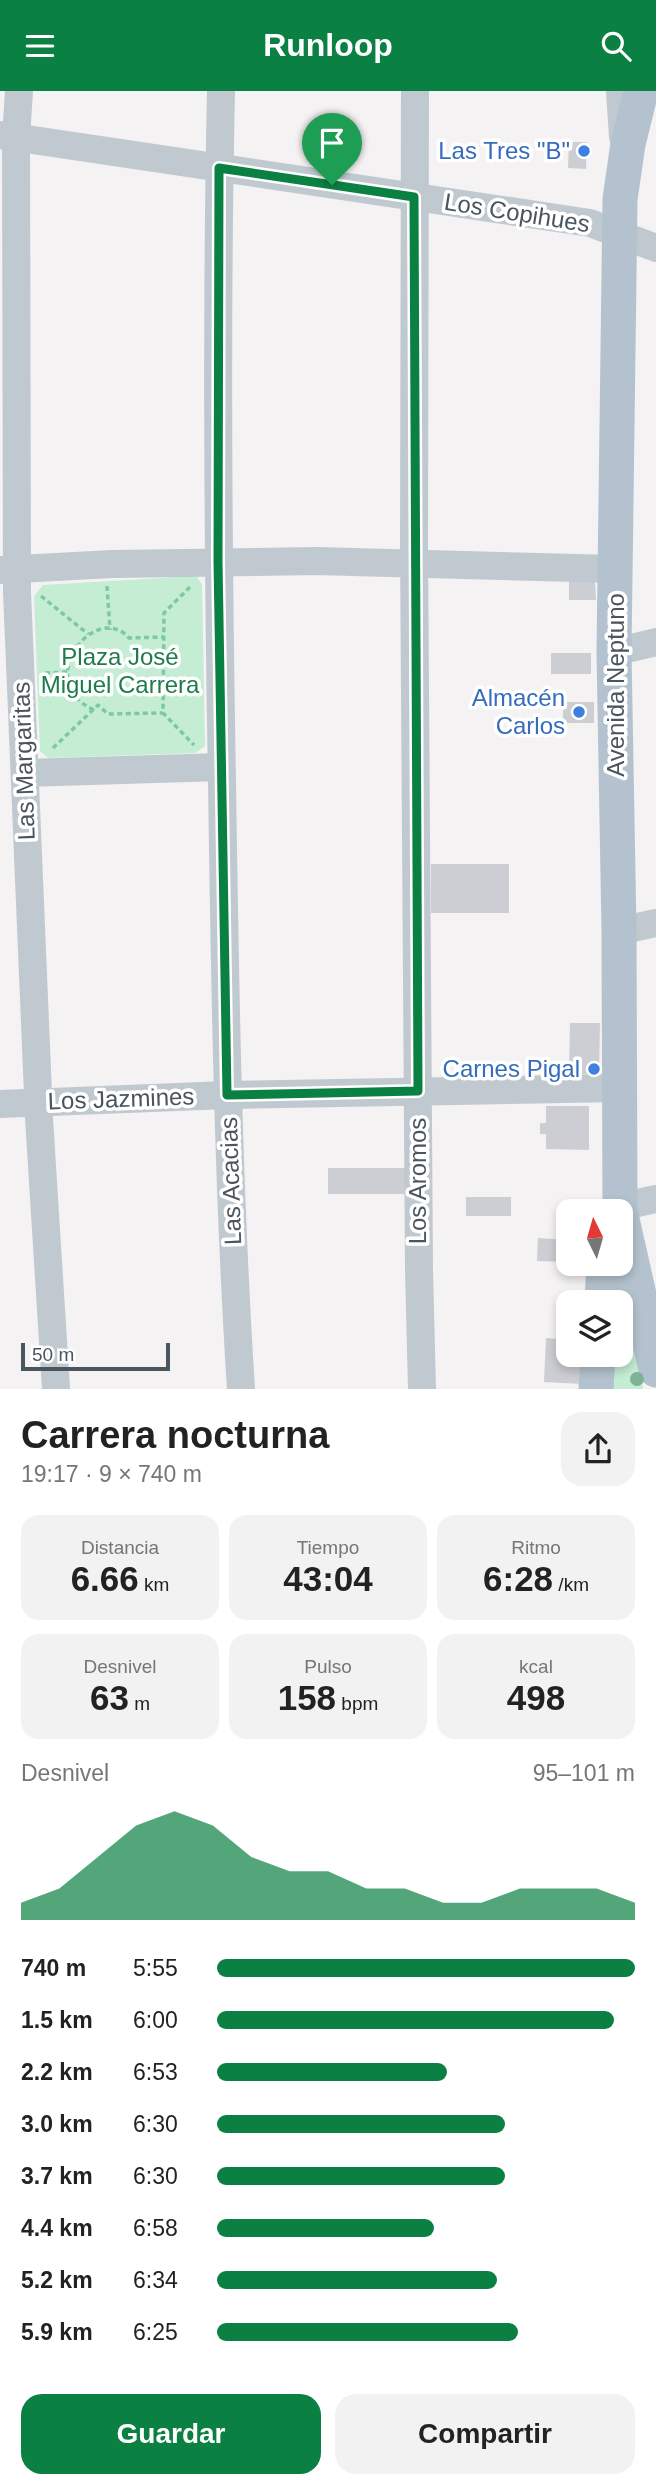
<!DOCTYPE html>
<html lang="es">
<meta charset="utf-8">
<style>
body{margin:0;font-family:Arial,sans-serif;background:#f2f2f2;color:#222;height:100vh;display:flex;flex-direction:column;font-size:26px;white-space:nowrap}
*{box-sizing:border-box;margin:0}
p{font-size:23px;color:#767676}
.icon{flex:none;width:38px;height:38px;fill:none;stroke:currentColor;stroke-width:2;stroke-linecap:round;stroke-linejoin:round}
.map{position:relative;height:1298px;overflow:hidden}
.panel{display:flex;flex-direction:column;background:#fff;flex:1}
.panel>*{flex:none}
.needle{width:46px;rotate:355deg}
.buttons{position:absolute;left:556px;top:1108px;display:grid;gap:14px}
.buttons a{display:grid;place-items:center;width:77px;height:77px;border-radius:14px;background:#fff;box-shadow:0 4px 10px #0003;font-size:35px}
.scale{position:absolute;left:21px;bottom:18px;width:149px;box-sizing:border-box;padding-left:7px;border:4px solid #4a555e;border-top:0;font-size:19px;line-height:24px;white-space:nowrap;color:#4a555e;-webkit-text-stroke:5px #fff;paint-order:stroke}
.pin{position:absolute;display:grid;place-items:center;width:60px;height:60px;color:#fff;margin:-72px -30px;border-radius:50% 50% 50% 0;rotate:-45deg;box-shadow:0 0 7px #0007}
.pin .icon{rotate:45deg}
.round{display:grid;place-items:center;flex:none;width:74px;height:74px;border-radius:21px;background:#f2f2f2}
.overview{display:flex;align-items:center;justify-content:space-between;height:119px;padding:0 21px}
h1{font-size:38px;font-weight:800;line-height:52px}
.metrics{display:grid;grid-template-columns:repeat(3,1fr);gap:10px;height:119px;padding:7px 21px}
.metrics div{display:grid;align-content:center;border-radius:18px;background:#f2f2f2;text-align:center}
.metrics b{font-size:35px;font-weight:800}
.metrics small{font-size:19px;font-weight:400}
.metrics p{font-size:19px}
.chart{height:196px;padding:14px 21px}
.chart p{display:flex;justify-content:space-between}
.chart svg{width:100%;height:126px;margin-top:7px;fill:#0b8043;opacity:.7}
.action{display:flex;gap:14px;margin-top:auto;padding:14px 21px}
.action a{flex:1;height:80px;border-radius:21px;background:#0b8043;color:#fff;font-size:28px;font-weight:800;line-height:80px;text-align:center}
.action a+a{background:#f2f2f2;color:#222}
ul{padding:0 21px;list-style:none;font-size:23px}
li{display:grid;grid-template-columns:112px 84px 1fr;align-items:center;height:52px}
li i{height:18px;border-radius:9px;background:#0b8043}
header{display:flex;justify-content:space-between;align-items:center;height:91px;padding:0 21px;background:#0b8043;color:#fff;font-size:32px;font-weight:800}
.map>svg:first-child{display:block}
.green{fill:#c4edd3}
.building{fill:#ccced3}
.lines{fill:none;stroke-linecap:round;stroke-linejoin:round}
.path{stroke:#7ec9a2;stroke-width:3.5;stroke-dasharray:5 3.5;stroke-linecap:butt}
.minor{stroke:#c0c9cf;stroke-width:28}
.major{stroke:#b3c2ce;stroke-width:35}
.tree{fill:#7eb196}
.route-casing{stroke:#fff;stroke-width:14}
.route{stroke:#0b8043;stroke-width:9}
.shop-dot{fill:#3f7fe0;stroke:#fff;stroke-width:2.5}
.labels{text-anchor:middle;stroke-width:7;stroke-linejoin:round;paint-order:stroke}
.shop-label{font-size:24px;fill:#366cbe;stroke:#fff;text-anchor:end}
.street-label{font-size:24px;fill:#4a555e;stroke:#fff}
.park-label{font-size:24px;fill:#1e7c4a;stroke:#fff}
</style>
<header><svg class="icon" aria-label="menu" viewBox="0 0 24 24"><path d="M4 6h16M4 12h16M4 18h16"/></svg>Runloop<svg class="icon" aria-label="search" viewBox="0 0 24 24"><circle cx="10" cy="10" r="6"/><path d="M15 15l6 6"/></svg></header>
<div class="map">
<svg width="656" height="1298" viewBox="0 0 656 1298">
<rect width="100%" height="100%" fill="#f4f2f2"/>
<g class="green">
<path d="M 196,485 L 202,493 L 205,655 L 195,662 L 48,667 L 40,660 L 34,505 L 43,494 Z"/>
<path d="M 621,1161 L 643,1298 L 609,1298 L 610,1264 L 621,1264 L 621,1211 L 611,1211 Z"/>
</g>
<g class="building">
<path d="M 569,51 L 587,51 L 586,78 L 568,77 Z"/>
<path d="M 569,490 L 595,490 L 596,509 L 569,509 Z"/>
<rect x="551" y="562" width="40" height="21"/>
<rect x="563" y="611" width="31" height="21"/>
<rect x="431" y="773" width="78" height="49"/>
<path d="M 570,932 L 600,932 L 599,984 L 569,983 Z"/>
<path d="M 546,1015 L 589,1015 L 589,1059 L 546,1058 L 546,1043 L 540,1043 L 540,1032 L 546,1032 Z"/>
<rect x="328" y="1077" width="77" height="26"/>
<rect x="466" y="1106" width="45" height="19"/>
<path d="M 538,1147 L 569,1149 L 569,1171 L 537,1170 Z"/>
<path d="M 546,1247 L 569,1249 L 569,1264 L 584,1264 L 583,1293 L 544,1291 Z"/>
</g>
<g class="lines">
<g class="path">
<path d="M 107,495 L 110,539"/>
<path d="M 190,496 L 164,522 L 163,622 L 194,654"/>
<path d="M 41,505 L 88,543"/>
<path d="M 45,582 L 67,581"/>
<path d="M 94,619 C 31,590 96,509 129,547 L 164,546"/>
<path d="M 53,657 L 98,614 L 108,623 L 163,622"/>
</g>
<g class="minor">
<path d="M 19,0 L 16,47 L 17,501 L 39,1027 L 56,1298"/>
<path d="M 221,0 C 216,230 218,461 222,692 C 225,894 228,1096 241,1298"/>
<path d="M 415,0 L 414,453 L 419,1179 L 422,1298"/>
<path d="M 620,0 L 623,46"/>
<path d="M 0,44 L 590,132 L 656,157"/>
<path d="M 0,479 L 112,473 L 316,470 L 615,478"/>
<path d="M 614,561 L 656,551"/>
<path d="M 25,682 L 221,676"/>
<path d="M 619,840 L 656,832"/>
<path d="M 0,1013 L 227,1004 L 619,997"/>
<path d="M 619,1116 L 656,1108"/>
</g>
<g class="major">
<path d="M 620,1120 L 619,840 L 614,561 L 620,108 L 628,53 L 641,0"/>
<path d="M 621,1124 L 656,1279"/>
<path d="M 602,1211 L 604,1172"/>
<path d="M 596,1298 L 598,1264"/>
</g>
</g>
<circle class="tree" cx="637" cy="1288" r="7"/>
<g class="lines">
<defs>
<path id="route" d="M 219,77 L 414,106 L 418,1000 L 227,1004 L 218,470 Z"/>
</defs>
<use href="#route" class="route-casing"/>
<use href="#route" class="route"/>
</g>
<g class="shop-dot">
<circle cx="584" cy="60" r="7"/>
<circle cx="579" cy="621" r="7"/>
<circle cx="594" cy="978" r="7"/>
</g>
<g class="labels">
<g class="shop-label">
<text x="570" y="68">Las Tres "B"</text>
<text x="565" y="615">Almacén<tspan x="565" dy="28">Carlos</tspan></text>
<text x="580" y="986">Carnes Pigal</text>
</g>
<g class="street-label">
<text transform="translate(517 122) rotate(9)" y="8">Los Copihues</text>
<text transform="translate(616 594) rotate(-90)" y="8">Avenida Neptuno</text>
<text transform="translate(24 670) rotate(-92)" y="8">Las Margaritas</text>
<text transform="translate(121 1008) rotate(-2)" y="8">Los Jazmines</text>
<text transform="translate(231 1090) rotate(-92)" y="8">Las Acacias</text>
<text transform="translate(418 1090) rotate(-90)" y="8">Los Aromos</text>
</g>
<g class="park-label">
<text x="120" y="574">Plaza José<tspan x="120" dy="28">Miguel Carrera</tspan></text>
</g>
</g>
</svg>
<div class="buttons">
<a><svg class="needle" viewBox="-14 -14 28 28"><path d="M0-13l5 13h-10z" fill="#e53935"/><path d="M0 13l5-13h-10z" fill="#767676"/></svg></a>
<a><svg class="icon" aria-label="layers" viewBox="0 0 24 24"><path d="M12 4l9 5-9 5-9-5zM3 14l9 5 9-5"/></svg></a>
</div>
<div class="scale">50 m</div>
<div class="pin" style="left:332px;top:94px;background:#1e9e55"><svg class="icon" aria-label="arrive" viewBox="0 0 24 24"><path d="M6 21V4h12l-3 4 3 4H6"/></svg></div>
</div>
<section class="panel">
<div class="overview"><div><h1>Carrera nocturna</h1><p>19:17 · 9 × 740 m</p></div><a class="round"><svg class="icon" aria-label="share" viewBox="0 0 24 24"><path d="M12 15V3M7 8l5-5 5 5M5 13v7h14v-7"/></svg></a></div>
<div class="metrics">
<div><p>Distancia</p><b>6.66<small> km</small></b></div>
<div><p>Tiempo</p><b>43:04</b></div>
<div><p>Ritmo</p><b>6:28<small> /km</small></b></div>
</div>
<div class="metrics">
<div><p>Desnivel</p><b>63<small> m</small></b></div>
<div><p>Pulso</p><b>158<small> bpm</small></b></div>
<div><p>kcal</p><b>498</b></div>
</div>
<div class="chart"><p><span>Desnivel</span>95–101 m</p>
<svg viewBox="0 0 160 44" preserveAspectRatio="none"><path d="M0 44V38L10 33L20 22L30 11L40 6L50 11L60 22L70 27L80 27L90 33L100 33L110 38L120 38L130 33L140 33L150 33L160 38V44z"/></svg>
</div>
<ul>
<li><b>740 m</b>5:55<i style="width:100%"></i></li>
<li><b>1.5 km</b>6:00<i style="width:95%"></i></li>
<li><b>2.2 km</b>6:53<i style="width:55%"></i></li>
<li><b>3.0 km</b>6:30<i style="width:69%"></i></li>
<li><b>3.7 km</b>6:30<i style="width:69%"></i></li>
<li><b>4.4 km</b>6:58<i style="width:52%"></i></li>
<li><b>5.2 km</b>6:34<i style="width:67%"></i></li>
<li><b>5.9 km</b>6:25<i style="width:72%"></i></li>
</ul>
<div class="action"><a>Guardar</a><a>Compartir</a></div>
</section>
